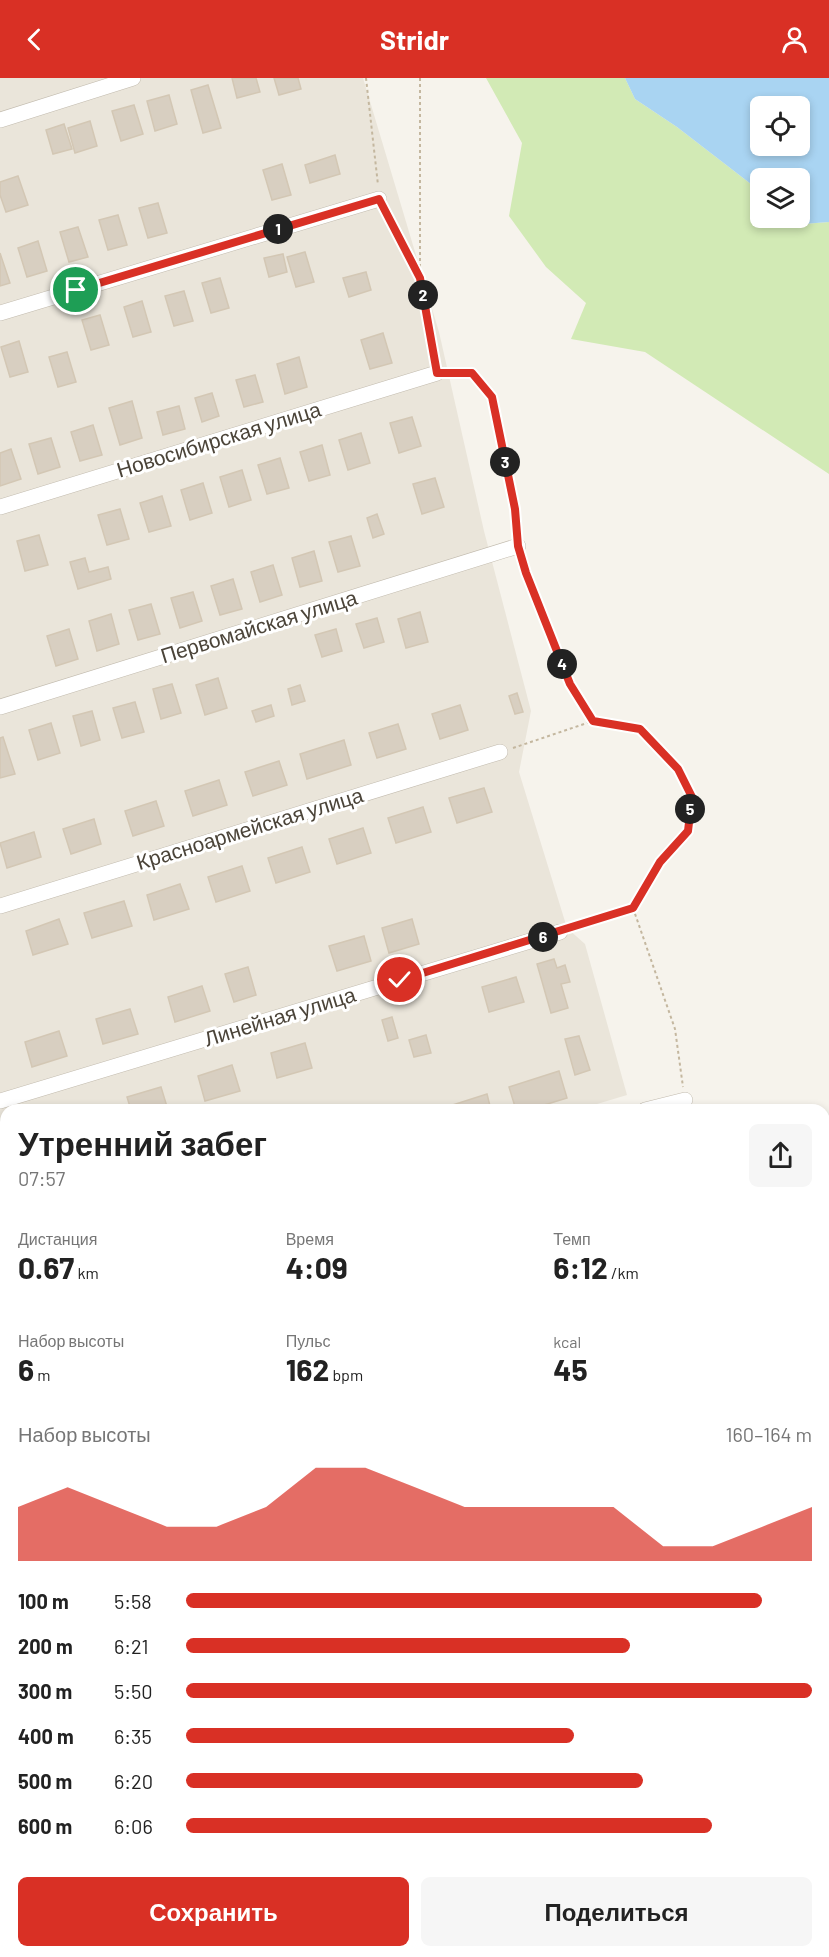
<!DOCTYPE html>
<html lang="ru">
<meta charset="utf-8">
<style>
body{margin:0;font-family:Barlow,sans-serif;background:#f6f6f6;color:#222;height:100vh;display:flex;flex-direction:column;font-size:22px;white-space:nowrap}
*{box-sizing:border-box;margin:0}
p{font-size:20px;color:#767676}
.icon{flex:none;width:33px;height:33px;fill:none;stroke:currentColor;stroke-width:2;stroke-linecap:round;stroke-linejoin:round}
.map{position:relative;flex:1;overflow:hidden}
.side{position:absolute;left:0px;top:1026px;width:830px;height:854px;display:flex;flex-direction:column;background:#fff;border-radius:18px 18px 0 0;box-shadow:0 3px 9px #0003}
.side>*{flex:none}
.buttons{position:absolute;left:750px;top:18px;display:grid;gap:12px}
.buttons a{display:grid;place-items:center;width:60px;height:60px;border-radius:9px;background:#fff;box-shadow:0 3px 9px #0003;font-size:30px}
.pin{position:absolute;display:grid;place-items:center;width:51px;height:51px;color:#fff;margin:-26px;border:3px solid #fff;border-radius:50%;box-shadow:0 2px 6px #0007}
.km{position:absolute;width:30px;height:30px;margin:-15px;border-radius:50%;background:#222;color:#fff;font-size:16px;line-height:30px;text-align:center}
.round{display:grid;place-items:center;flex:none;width:63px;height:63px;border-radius:9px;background:#f6f6f6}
.headline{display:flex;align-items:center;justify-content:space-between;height:102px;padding:0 18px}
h1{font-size:33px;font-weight:700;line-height:45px}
.stats{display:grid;grid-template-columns:repeat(3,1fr);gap:9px;height:102px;padding:6px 18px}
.stats div{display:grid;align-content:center}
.stats b{font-size:30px;font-weight:700}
.stats small{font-size:16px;font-weight:400}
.stats p{font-size:16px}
.chart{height:168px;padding:12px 18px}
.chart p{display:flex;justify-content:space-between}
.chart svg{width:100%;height:108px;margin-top:6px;fill:#d93025;opacity:.7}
.primary-button{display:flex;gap:12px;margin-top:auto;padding:12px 18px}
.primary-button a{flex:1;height:69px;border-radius:9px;background:#d93025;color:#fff;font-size:24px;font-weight:700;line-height:69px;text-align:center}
.primary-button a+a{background:#f6f6f6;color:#222}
ul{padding:0 18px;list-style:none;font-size:20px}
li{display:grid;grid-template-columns:96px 72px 1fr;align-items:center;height:45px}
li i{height:15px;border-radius:8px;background:#d93025}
header{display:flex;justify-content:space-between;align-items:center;height:78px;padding:0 18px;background:#d93025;color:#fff;font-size:27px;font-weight:700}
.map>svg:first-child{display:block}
.residential{fill:#eae5da}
.green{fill:#d2eab5}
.water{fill:#a9d4f2;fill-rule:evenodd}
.building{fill:#d8cfc1;stroke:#d3c7b4;stroke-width:1.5}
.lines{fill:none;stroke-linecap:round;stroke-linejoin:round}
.minor-casing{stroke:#c2bbae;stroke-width:16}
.path{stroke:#c4b79f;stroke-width:2;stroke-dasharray:3 3;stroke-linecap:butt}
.minor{stroke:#fff;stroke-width:15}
.route-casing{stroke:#fff;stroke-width:12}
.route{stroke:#d93025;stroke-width:8}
.labels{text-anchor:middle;stroke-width:6;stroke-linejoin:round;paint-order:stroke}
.street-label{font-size:21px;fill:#4b4439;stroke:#fff}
</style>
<header><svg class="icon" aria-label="back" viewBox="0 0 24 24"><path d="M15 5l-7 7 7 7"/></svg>Stridr<svg class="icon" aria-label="person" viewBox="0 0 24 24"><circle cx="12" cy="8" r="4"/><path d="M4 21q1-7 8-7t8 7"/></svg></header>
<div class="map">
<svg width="829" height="1879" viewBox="0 0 829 1879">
<rect width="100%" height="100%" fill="#f6f3ec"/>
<g class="residential">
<path d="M 0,0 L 363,0 L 439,254 L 484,453 L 531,633 L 519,694 L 567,850 L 585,866 L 627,1017 L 577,1032 L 6,1032 L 6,1746 L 0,1724 Z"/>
<path d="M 824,1470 L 829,1488 L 829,1879 L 45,1879 L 44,1874 L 824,1874 Z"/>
</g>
<path class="green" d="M 486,0 L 625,0 L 635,21 L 677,49 L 760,113 L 760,140 L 794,140 L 803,146 L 829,144 L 829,396 L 645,274 L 571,261 L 586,225 L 546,189 L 509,138 L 522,65 Z"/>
<path class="water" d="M 625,0 L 829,0 L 829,144 L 803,146 L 794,140 L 800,140 L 800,100 L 760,100 L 760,113 L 677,49 L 635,21 ZM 760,28 L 800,28 L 800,68 L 760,68 Z"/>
<g class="building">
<path d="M 232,0 L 256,0 L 260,14 L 237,20 Z"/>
<path d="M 274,0 L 298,0 L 301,11 L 279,17 Z"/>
<path d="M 208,7 L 221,50 L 203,55 L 191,12 Z"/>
<path d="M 169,17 L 177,46 L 155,53 L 147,23 Z"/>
<path d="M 134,27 L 143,56 L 121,63 L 112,33 Z"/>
<path d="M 90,43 L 97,68 L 75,75 L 68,50 Z"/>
<path d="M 64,46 L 72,71 L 53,76 L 46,52 Z"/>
<path d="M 335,77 L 340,96 L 310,105 L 305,87 Z"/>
<path d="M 282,86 L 291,117 L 272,122 L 263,92 Z"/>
<path d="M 18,98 L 28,127 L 6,134 L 0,117 L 0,104 Z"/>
<path d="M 158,125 L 167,155 L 148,160 L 139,130 Z"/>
<path d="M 118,137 L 127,167 L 108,172 L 99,142 Z"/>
<path d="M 78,149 L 88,179 L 69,184 L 60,154 Z"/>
<path d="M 38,163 L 47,193 L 27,199 L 18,170 Z"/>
<path d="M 305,174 L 314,204 L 296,209 L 287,179 Z"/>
<path d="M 0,175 L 10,205 L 0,208 Z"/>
<path d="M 283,176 L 287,194 L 269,199 L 264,180 Z"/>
<path d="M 366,194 L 371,212 L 349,219 L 343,200 Z"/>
<path d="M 220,200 L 229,230 L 211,235 L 202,205 Z"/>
<path d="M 184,213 L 193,243 L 174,248 L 165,218 Z"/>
<path d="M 142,223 L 151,254 L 133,259 L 124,229 Z"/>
<path d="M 100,237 L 109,267 L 91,272 L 82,242 Z"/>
<path d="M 383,255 L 392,285 L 370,291 L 361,262 Z"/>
<path d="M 19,263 L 28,294 L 10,299 L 1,269 Z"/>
<path d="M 67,274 L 76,304 L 58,309 L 49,279 Z"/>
<path d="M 299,279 L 307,309 L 285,316 L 277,286 Z"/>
<path d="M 255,297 L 263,324 L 244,329 L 236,302 Z"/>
<path d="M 212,315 L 219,338 L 202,344 L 195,320 Z"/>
<path d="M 132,323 L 142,360 L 120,367 L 109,330 Z"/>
<path d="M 179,328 L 185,351 L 163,357 L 157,334 Z"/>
<path d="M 412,339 L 421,368 L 399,375 L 390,345 Z"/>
<path d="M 93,347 L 102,377 L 80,383 L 71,354 Z"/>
<path d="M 361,355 L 370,385 L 348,392 L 339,362 Z"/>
<path d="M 51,360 L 60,389 L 38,396 L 29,366 Z"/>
<path d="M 322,367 L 330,397 L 309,403 L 300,374 Z"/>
<path d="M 11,371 L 21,401 L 0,408 L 0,375 Z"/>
<path d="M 280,380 L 289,410 L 267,416 L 258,387 Z"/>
<path d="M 242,392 L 251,422 L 229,429 L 220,399 Z"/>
<path d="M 435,400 L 444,429 L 422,436 L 413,406 Z"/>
<path d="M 203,405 L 212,435 L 190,442 L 181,412 Z"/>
<path d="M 162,418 L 171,448 L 149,454 L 140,425 Z"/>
<path d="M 120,431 L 129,461 L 107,467 L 98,437 Z"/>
<path d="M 377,436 L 384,456 L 373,460 L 367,440 Z"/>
<path d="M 39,457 L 48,487 L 25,493 L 17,463 Z"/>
<path d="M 351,458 L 360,488 L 338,494 L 329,464 Z"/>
<path d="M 314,473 L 322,503 L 300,509 L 292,480 Z"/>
<path d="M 85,480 L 89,494 L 108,489 L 111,501 L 78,511 L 70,484 Z"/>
<path d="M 273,487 L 282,517 L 260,524 L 251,494 Z"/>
<path d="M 233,501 L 242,531 L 220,537 L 211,508 Z"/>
<path d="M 193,514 L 202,543 L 180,550 L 171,520 Z"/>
<path d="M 151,526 L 160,556 L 138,562 L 129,532 Z"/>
<path d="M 420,534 L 428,564 L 406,570 L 398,541 Z"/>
<path d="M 111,536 L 119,566 L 97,573 L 89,543 Z"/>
<path d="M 377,540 L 384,564 L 364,570 L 356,546 Z"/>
<path d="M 69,551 L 78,581 L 56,588 L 47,558 Z"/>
<path d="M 336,551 L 342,573 L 322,579 L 315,557 Z"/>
<path d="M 218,600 L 227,630 L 205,637 L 196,607 Z"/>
<path d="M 172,606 L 181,635 L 161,641 L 153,611 Z"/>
<path d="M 300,607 L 305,623 L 292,627 L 288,611 Z"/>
<path d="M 517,615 L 523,634 L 515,636 L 509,618 Z"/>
<path d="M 135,624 L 144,654 L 122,660 L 113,630 Z"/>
<path d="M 271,627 L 274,638 L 256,644 L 252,633 Z"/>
<path d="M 460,627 L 468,652 L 440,661 L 432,636 Z"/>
<path d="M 92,633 L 100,662 L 81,668 L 73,638 Z"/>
<path d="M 51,645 L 60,675 L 38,682 L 29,652 Z"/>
<path d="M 398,646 L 406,671 L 377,680 L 369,655 Z"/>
<path d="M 3,659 L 15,696 L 0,700 L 0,660 Z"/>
<path d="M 344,662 L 351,687 L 307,701 L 300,676 Z"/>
<path d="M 279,683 L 287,707 L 253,718 L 245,694 Z"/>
<path d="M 219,702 L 227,727 L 193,738 L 185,713 Z"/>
<path d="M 484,710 L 492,734 L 457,745 L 449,720 Z"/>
<path d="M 156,723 L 164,748 L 133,758 L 125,733 Z"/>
<path d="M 423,729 L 431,754 L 396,765 L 388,740 Z"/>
<path d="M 94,741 L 101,766 L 71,776 L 63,751 Z"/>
<path d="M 363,750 L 371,775 L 337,786 L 329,761 Z"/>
<path d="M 34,754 L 41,779 L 7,790 L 0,765 Z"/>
<path d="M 302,769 L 310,794 L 276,805 L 268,780 Z"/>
<path d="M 242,788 L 250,813 L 216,824 L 208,799 Z"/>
<path d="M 180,806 L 189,831 L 154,842 L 147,817 Z"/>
<path d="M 124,823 L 132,848 L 92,860 L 84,835 Z"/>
<path d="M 59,841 L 68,866 L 33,877 L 26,853 Z"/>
<path d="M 412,841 L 419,866 L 389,875 L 382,850 Z"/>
<path d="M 364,858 L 371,883 L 337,893 L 329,868 Z"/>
<path d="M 554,881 L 557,890 L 565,887 L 570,904 L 561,906 L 568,930 L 551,935 L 537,886 Z"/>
<path d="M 248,889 L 256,917 L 234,924 L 225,896 Z"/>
<path d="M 516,899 L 524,924 L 489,934 L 482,909 Z"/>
<path d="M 202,908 L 210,933 L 175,944 L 168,919 Z"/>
<path d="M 130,931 L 138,956 L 103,966 L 96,941 Z"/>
<path d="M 392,939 L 398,960 L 388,963 L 382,942 Z"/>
<path d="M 59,953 L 67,978 L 32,989 L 25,964 Z"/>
<path d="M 426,957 L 431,975 L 414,979 L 409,962 Z"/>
<path d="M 579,958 L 590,992 L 575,997 L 565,961 Z"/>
<path d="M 305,965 L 312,990 L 277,1000 L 271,975 Z"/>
<path d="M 232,987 L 240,1013 L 205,1023 L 198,998 Z"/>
<path d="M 559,993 L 567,1020 L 528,1032 L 516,1032 L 509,1009 Z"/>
<path d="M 161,1009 L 168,1032 L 131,1032 L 127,1019 Z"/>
<path d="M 487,1016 L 491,1032 L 437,1032 Z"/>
<path d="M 5,1057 L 6,1084 L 0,1086 L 0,1059 Z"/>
<path d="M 6,1256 L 6,1284 L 0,1286 L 0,1257 Z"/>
<path d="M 6,1364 L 6,1394 L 2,1395 L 0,1366 Z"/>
<path d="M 6,1561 L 6,1588 L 0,1590 L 0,1563 Z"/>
<path d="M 60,1874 L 87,1874 L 89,1879 L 62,1879 Z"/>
<path d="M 618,1874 L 641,1874 L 643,1879 L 619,1879 Z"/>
</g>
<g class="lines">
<defs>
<g id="minor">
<path d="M 0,42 L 133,0"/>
<path d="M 0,235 L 379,121"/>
<path d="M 0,429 L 437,295"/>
<path d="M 0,629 L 518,468"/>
<path d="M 0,828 L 500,674"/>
<path d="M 0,1023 L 560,854"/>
<path d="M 645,1032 L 685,1022"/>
<path d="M 0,1227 L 6,1225"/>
<path d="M 0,1426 L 6,1425"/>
<path d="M 824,1567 L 829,1567"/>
<path d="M 0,1625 L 6,1623"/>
<path d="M 824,1767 L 829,1765"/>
<path d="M 0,1796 L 6,1814"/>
<path d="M 0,1829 L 6,1826"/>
<path d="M 26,1874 L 28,1879"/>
<path d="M 469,1879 L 486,1874"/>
</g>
</defs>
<use href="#minor" class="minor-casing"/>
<g class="path">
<path d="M 366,0 L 378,107"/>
<path d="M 420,0 L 420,198"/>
<path d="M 385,133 L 420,200 L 435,282"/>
<path d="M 451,295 L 472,295 L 491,319 L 515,431 L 517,454"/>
<path d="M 522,483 L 570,606 L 593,643"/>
<path d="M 513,670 L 593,643 L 640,651 L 678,691 L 692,719 L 688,753 L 660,784 L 633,830 L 675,951 L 683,1009"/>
<path d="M 574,849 L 632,830"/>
<path d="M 824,1237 L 829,1241"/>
<path d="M 824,1369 L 829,1368"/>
</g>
<use href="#minor" class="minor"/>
</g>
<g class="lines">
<defs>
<path id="route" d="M 76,212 L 379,121 L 420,200 L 437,295 L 472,295 L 492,319 L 515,431 L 518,468 L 526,495 L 570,606 L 593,643 L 640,651 L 678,691 L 692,719 L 688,753 L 660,784 L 633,830 L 400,902"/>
</defs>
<use href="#route" class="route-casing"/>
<use href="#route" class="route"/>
</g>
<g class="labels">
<g class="street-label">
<text transform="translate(219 362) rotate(-17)" y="7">Новосибирская улица</text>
<text transform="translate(259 549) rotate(-17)" y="7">Первомайская улица</text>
<text transform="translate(250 751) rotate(-17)" y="7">Красноармейская улица</text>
<text transform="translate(280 939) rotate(-17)" y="7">Линейная улица</text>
</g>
</g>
</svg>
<div class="buttons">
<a><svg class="icon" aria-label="locate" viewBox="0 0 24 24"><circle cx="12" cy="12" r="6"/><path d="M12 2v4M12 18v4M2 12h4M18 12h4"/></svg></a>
<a><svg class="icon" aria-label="layers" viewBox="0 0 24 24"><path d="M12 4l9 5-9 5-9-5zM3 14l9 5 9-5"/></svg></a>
</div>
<div class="pin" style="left:76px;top:212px;background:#1e9e55"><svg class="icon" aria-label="arrive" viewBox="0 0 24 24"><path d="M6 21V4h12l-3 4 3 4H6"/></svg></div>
<div class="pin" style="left:400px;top:902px;background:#d93025"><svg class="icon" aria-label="check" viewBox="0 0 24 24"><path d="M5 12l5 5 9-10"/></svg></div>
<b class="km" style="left:278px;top:151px">1</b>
<b class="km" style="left:423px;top:217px">2</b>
<b class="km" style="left:505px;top:384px">3</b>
<b class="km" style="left:562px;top:586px">4</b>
<b class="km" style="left:690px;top:731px">5</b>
<b class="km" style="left:543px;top:859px">6</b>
<section class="side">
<div class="headline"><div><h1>Утренний забег</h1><p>07:57</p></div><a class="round"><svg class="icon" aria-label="share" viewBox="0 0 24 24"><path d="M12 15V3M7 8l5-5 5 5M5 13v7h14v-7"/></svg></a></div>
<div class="stats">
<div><p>Дистанция</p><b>0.67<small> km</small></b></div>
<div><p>Время</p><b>4:09</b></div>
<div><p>Темп</p><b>6:12<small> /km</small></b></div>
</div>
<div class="stats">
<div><p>Набор высоты</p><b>6<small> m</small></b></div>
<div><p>Пульс</p><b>162<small> bpm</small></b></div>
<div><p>kcal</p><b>45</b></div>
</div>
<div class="chart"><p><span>Набор высоты</span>160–164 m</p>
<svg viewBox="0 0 160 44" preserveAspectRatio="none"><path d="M0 44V22L10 14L20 22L30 30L40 30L50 22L60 6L70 6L80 14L90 22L100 22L110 22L120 22L130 38L140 38L150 30L160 22V44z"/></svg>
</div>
<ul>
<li><b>100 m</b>5:58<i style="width:92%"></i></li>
<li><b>200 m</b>6:21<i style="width:71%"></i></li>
<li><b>300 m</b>5:50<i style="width:100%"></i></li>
<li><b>400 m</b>6:35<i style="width:62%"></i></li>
<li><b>500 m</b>6:20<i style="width:73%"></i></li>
<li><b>600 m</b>6:06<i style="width:84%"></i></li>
</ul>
<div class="primary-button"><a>Сохранить</a><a>Поделиться</a></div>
</section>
</div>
